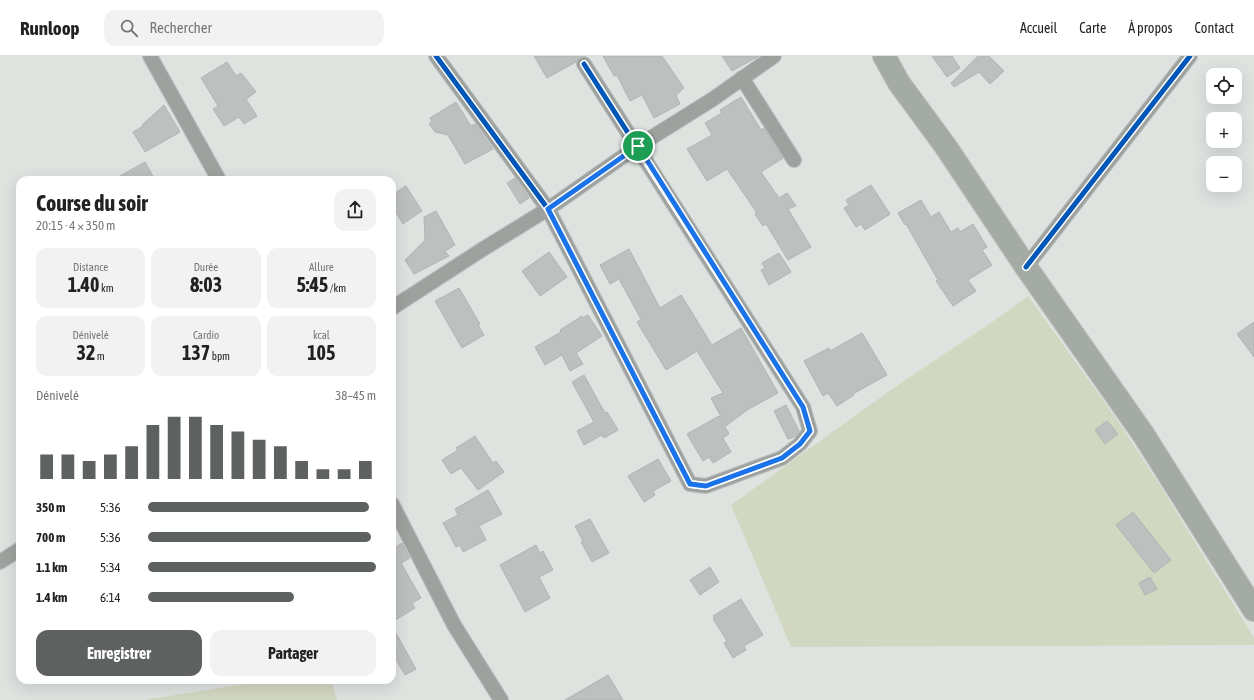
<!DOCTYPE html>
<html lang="fr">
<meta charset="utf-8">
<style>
body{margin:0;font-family:"Asap Condensed",sans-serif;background:#f2f2f2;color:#222;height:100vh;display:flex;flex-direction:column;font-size:15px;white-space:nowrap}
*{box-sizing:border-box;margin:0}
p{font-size:13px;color:#767676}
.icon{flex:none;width:22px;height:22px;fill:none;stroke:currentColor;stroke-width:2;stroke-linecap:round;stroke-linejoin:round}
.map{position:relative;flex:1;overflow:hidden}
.details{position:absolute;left:16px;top:120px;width:380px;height:508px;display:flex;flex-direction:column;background:#fff;border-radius:12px;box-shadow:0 4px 16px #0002}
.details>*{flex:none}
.fabs{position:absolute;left:1206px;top:12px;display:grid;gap:8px}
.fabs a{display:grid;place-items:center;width:36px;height:36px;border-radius:8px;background:#fff;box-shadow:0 4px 16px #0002;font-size:20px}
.pin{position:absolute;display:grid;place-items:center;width:34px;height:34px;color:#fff;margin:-17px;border:2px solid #fff;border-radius:50%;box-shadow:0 1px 4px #0007}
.round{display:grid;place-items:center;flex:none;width:42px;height:42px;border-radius:12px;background:#f2f2f2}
.summary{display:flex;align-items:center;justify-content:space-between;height:68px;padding:0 20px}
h1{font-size:22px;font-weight:700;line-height:30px}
.figures{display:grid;grid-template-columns:repeat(3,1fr);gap:6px;height:68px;padding:4px 20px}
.figures div{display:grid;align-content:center;border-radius:10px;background:#f2f2f2;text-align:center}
.figures b{font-size:20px;font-weight:700}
.figures small{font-size:11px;font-weight:400}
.figures p{font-size:11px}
.chart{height:112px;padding:8px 20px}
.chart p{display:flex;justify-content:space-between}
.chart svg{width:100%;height:72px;margin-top:4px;stroke:#5d615f;stroke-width:6}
.primary-button{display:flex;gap:8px;margin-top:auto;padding:8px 20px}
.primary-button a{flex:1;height:46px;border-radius:12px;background:#5d615f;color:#fff;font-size:16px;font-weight:700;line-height:46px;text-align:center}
.primary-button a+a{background:#f2f2f2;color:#222}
ul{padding:0 20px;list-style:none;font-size:13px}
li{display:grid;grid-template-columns:64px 48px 1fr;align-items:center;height:30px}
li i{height:10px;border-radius:5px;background:#5d615f}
header{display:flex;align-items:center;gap:24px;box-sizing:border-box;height:56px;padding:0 20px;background:#fff;border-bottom:1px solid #e0e0e0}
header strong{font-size:19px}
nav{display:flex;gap:22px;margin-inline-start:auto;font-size:14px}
.search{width:280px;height:36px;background:#f2f2f2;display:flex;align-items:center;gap:10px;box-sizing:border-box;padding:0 14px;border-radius:12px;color:#767676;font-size:15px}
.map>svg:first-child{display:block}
.green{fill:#d2d7c2}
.building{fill:#bcc0bf;stroke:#b0b4b3}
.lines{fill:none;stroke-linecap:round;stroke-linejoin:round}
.street-casing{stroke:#bbbebc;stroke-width:16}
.highway-casing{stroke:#bbbebc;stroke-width:24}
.street{stroke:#9ea29e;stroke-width:14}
.highway{stroke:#a4aaa4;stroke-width:22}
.cycleway-casing{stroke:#fff;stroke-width:8}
.cycleway{stroke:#0057b8;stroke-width:5}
.route-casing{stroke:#fff;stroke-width:8}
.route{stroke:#1a73e8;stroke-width:5}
</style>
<header>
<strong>Runloop</strong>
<div class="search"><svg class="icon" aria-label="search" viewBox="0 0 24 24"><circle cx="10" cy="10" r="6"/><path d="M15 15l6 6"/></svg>Rechercher</div>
<nav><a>Accueil</a><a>Carte</a><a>À propos</a><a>Contact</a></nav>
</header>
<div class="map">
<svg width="1254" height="644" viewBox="0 0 1254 644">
<rect width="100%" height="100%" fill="#dee3e0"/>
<g class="green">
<path d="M 1028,240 L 1116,362 L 1161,431 L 1254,582 L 1254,589 L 791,591 L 731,449 L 905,324 L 992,266 Z"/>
<path d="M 271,624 L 331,624 L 337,644 L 144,644 Z"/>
</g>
<g class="building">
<path d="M 534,0 L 582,0 L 579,1 L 576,6 L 547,22 Z"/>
<path d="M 603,0 L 662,0 L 684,32 L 676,39 L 680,48 L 654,62 L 642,39 L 630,45 L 617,19 L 614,20 Z"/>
<path d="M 722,0 L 759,0 L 732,15 Z"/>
<path d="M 932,0 L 952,0 L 960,12 L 947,21 Z"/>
<path d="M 978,0 L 989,0 L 1004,15 L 990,28 L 979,16 L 954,31 L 951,27 Z"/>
<path d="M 227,6 L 236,20 L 241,17 L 256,36 L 246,43 L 257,60 L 244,68 L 239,61 L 224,70 L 213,53 L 218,50 L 201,22 Z"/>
<path d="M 741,41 L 761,74 L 764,72 L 783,102 L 761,116 L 779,142 L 787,137 L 796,150 L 788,153 L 811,191 L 788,204 L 766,168 L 763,170 L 755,158 L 757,157 L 727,113 L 707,125 L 687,93 L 712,79 L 705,67 L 722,57 L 720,54 Z"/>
<path d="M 456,46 L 471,70 L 475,68 L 493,93 L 465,108 L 448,79 L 435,76 L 429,68 L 432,66 L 430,62 Z"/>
<path d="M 164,49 L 180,76 L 145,96 L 133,76 L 143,70 L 142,69 Z"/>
<path d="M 145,106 L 155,124 L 113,124 Z"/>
<path d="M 515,122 L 529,142 L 520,148 L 507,127 Z"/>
<path d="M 871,129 L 890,158 L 865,174 L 861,168 L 856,171 L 844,152 L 849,149 L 846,144 Z"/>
<path d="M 406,130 L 422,155 L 403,168 L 392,150 L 392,139 Z"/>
<path d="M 921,144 L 931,161 L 939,156 L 951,176 L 958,172 L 960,176 L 973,168 L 987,191 L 982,194 L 992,209 L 968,224 L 976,235 L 953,250 L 936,225 L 938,224 L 906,168 L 905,169 L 898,157 Z"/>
<path d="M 436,155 L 455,189 L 445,195 L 449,200 L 414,218 L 405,204 L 425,184 L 424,161 Z"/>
<path d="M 629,193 L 660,252 L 681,239 L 712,289 L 741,272 L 778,337 L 747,354 L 726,370 L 711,342 L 723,337 L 697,295 L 666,314 L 637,266 L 641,263 L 619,223 L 610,228 L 600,209 Z"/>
<path d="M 549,196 L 567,221 L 540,240 L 522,215 Z"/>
<path d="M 779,197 L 791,216 L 769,229 L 761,214 L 765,212 L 762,207 Z"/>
<path d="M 459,232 L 480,268 L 478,269 L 484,279 L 462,292 L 435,245 Z"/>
<path d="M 588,259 L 602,280 L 576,297 L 583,308 L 570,315 L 562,299 L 545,309 L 535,291 L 561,276 L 560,274 L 582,260 L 583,262 Z"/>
<path d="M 1254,266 L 1254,301 L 1237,278 Z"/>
<path d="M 862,277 L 887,319 L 853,338 L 854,339 L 837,350 L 828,337 L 823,340 L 804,305 L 829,292 L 830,295 Z"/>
<path d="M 584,319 L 605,357 L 607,356 L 618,374 L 604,382 L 602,379 L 584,389 L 577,375 L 594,366 L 572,326 Z"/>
<path d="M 786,349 L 799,375 L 796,380 L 788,383 L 774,355 Z"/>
<path d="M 719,360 L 729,378 L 723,382 L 731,396 L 713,407 L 709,401 L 703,405 L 687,378 Z"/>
<path d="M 1107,365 L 1118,378 L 1105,388 L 1095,374 Z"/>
<path d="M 475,380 L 493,407 L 496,405 L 504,416 L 478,434 L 461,412 L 451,418 L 442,404 L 458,394 L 456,392 Z"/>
<path d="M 658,403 L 671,425 L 653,435 L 655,439 L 644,446 L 628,420 Z"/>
<path d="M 488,434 L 502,458 L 479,470 L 486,484 L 463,496 L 460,489 L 456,491 L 443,467 L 458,459 L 455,453 Z"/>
<path d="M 1133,456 L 1171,504 L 1154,517 L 1116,469 Z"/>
<path d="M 590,463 L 609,497 L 592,506 L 581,486 L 583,485 L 575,470 Z"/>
<path d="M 402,487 L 410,502 L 401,507 L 421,542 L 412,547 L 415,552 L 392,566 L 392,491 L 393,493 Z"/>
<path d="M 536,489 L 540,497 L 543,495 L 553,514 L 539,521 L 550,542 L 525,556 L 500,509 Z"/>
<path d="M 710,511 L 719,526 L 700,539 L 690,524 Z"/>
<path d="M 1150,521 L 1157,533 L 1145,539 L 1139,527 Z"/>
<path d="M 741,543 L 763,579 L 744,590 L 746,594 L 733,602 L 724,587 L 727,585 L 713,563 L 715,562 L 713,560 Z"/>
<path d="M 392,570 L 416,613 L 405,619 L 392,597 Z"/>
<path d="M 608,619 L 623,644 L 565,644 Z"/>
</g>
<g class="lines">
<defs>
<g id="street">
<path d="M 150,0 L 219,124"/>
<path d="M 436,0 L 548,153 L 690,428 L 706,430 L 782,402 L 800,388 L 810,375 L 803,351 L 584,8"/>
<path d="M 742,22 L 794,104"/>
<path d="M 1026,211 L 1190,0"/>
<path d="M 392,252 L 483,193 L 548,153 L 638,90 L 713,43 L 774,0"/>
<path d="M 392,448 L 454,569 L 501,644"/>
<path d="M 0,506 L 20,493"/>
</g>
<path id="highway" d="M 884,0 L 899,27 L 946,91 L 1026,211 L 1143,378 L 1254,554"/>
</defs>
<use href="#street" class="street-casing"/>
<use href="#highway" class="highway-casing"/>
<use href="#street" class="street"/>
<use href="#highway" class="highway"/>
<defs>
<g id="cycleway">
<path d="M 436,0 L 548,153 L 690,428 L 706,430 L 782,402 L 800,388 L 810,375 L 803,351 L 584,8"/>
<path d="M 1026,211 L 1190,0"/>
</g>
</defs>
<use href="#cycleway" class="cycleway-casing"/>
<use href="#cycleway" class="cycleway"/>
</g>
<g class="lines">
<defs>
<path id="route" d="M 638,90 L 803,351 L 810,375 L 800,388 L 782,402 L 706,430 L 690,428 L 548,153 Z"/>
</defs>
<use href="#route" class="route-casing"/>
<use href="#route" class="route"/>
</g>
</svg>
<div class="fabs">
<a><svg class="icon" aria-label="locate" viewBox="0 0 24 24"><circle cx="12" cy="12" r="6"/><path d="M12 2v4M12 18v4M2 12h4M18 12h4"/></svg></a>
<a>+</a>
<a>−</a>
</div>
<div class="pin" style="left:638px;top:90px;background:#1e9e55"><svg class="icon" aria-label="arrive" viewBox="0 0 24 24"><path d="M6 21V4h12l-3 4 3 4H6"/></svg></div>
<section class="details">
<div class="summary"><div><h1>Course du soir</h1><p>20:15 · 4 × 350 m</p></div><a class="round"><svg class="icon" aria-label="share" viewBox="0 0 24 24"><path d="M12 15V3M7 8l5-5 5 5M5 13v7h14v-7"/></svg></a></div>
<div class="figures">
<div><p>Distance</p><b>1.40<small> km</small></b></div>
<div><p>Durée</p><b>8:03</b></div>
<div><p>Allure</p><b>5:45<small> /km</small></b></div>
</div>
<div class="figures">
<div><p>Dénivelé</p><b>32<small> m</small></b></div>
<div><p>Cardio</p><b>137<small> bpm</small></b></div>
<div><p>kcal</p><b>105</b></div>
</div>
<div class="chart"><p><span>Dénivelé</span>38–45 m</p>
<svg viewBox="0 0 160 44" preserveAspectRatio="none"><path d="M5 44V29M15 44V29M25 44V33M35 44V29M45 44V24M55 44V11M65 44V6M75 44V6M85 44V11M95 44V15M105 44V20M115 44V24M125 44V33M135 44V38M145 44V38M155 44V33"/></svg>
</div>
<ul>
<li><b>350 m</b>5:36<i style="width:97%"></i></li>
<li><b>700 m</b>5:36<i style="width:98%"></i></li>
<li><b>1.1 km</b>5:34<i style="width:100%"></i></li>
<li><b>1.4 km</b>6:14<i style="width:64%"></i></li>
</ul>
<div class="primary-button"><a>Enregistrer</a><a>Partager</a></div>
</section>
</div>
